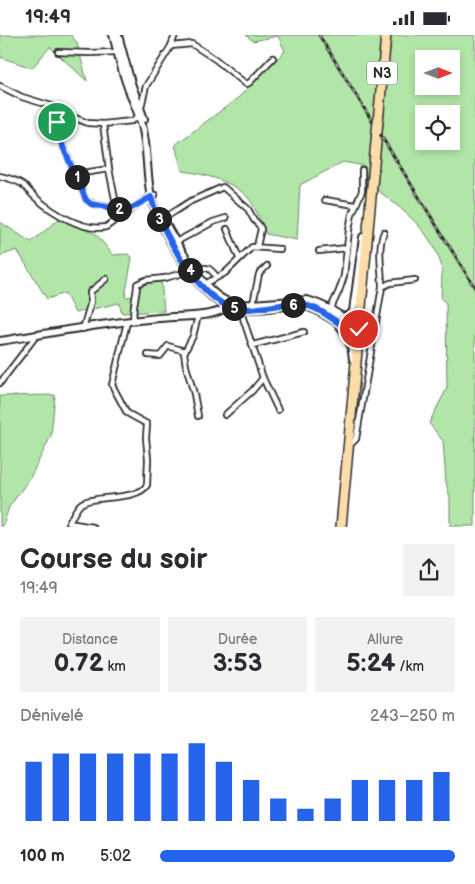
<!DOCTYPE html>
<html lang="fr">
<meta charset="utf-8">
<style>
body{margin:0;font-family:"Balsamiq Sans",sans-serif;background:#f2f2f3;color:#2b2b33;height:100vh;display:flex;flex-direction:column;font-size:19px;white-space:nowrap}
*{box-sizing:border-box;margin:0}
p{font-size:16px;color:#7c7c81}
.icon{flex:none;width:28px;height:28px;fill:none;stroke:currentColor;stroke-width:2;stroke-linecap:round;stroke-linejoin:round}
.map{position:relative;height:492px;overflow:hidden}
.drawer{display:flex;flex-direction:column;background:#fff;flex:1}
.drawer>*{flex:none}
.needle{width:32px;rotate:90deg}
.tools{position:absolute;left:415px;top:15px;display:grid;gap:10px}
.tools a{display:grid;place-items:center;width:45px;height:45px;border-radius:0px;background:#fff;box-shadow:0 2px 8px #0003;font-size:25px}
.pin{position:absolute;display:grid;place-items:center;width:42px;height:42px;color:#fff;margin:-21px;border:2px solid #fff;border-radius:50%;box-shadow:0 1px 5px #0007}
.km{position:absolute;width:25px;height:25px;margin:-12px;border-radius:50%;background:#222;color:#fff;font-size:14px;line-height:25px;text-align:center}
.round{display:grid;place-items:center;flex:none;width:52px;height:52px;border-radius:0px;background:#f2f2f3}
.head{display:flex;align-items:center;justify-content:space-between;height:85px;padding:0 20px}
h1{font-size:28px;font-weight:800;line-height:38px}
.metrics{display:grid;grid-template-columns:repeat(3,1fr);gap:8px;height:85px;padding:5px 20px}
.metrics div{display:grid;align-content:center;border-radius:0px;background:#f2f2f3;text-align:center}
.metrics b{font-size:25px;font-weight:800}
.metrics small{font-size:14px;font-weight:400}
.metrics p{font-size:14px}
.chart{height:140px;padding:10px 20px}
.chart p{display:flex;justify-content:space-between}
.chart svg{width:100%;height:90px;margin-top:5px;stroke:#2563eb;stroke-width:6}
ul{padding:0 20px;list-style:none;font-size:16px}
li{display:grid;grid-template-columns:80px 60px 1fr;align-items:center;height:38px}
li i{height:12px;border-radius:6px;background:#2563eb}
.status{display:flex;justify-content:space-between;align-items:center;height:35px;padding:0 25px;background:#fff;direction:ltr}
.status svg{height:14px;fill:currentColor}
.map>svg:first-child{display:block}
.green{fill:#b2e6a8;stroke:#6e886a;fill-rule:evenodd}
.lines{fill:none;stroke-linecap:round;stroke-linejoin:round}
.street-casing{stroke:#2b2b2b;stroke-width:8}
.secondary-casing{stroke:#2b2b2b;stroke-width:10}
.highway-casing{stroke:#2b2b2b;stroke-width:12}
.street{stroke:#fff;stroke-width:4.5}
.secondary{stroke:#fff;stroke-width:6}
.highway{stroke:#faddab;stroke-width:9}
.rail-casing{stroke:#2b2b2b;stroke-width:3}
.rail{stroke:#fff;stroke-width:1;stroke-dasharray:4;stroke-linecap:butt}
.highway-bridge-casing{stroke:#2b2b2b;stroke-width:12;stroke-linecap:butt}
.highway-bridge{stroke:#faddab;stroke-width:9}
.route-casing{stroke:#fff;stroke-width:10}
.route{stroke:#2563eb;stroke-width:6}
.labels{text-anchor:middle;stroke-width:5;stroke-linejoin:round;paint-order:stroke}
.shield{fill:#fff;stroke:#6b6b6b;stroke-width:1}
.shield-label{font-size:14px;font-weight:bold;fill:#2b2b2b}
</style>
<div class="status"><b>19:49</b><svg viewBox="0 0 49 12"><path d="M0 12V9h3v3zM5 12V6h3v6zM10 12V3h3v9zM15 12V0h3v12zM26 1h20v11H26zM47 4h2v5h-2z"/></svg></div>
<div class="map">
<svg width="475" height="492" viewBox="0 0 475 492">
<rect width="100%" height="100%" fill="#fff"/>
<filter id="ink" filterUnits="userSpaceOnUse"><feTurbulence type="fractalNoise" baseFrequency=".02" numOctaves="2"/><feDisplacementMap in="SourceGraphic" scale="10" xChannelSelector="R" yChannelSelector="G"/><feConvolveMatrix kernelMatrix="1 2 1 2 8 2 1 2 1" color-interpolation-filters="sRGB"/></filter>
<g filter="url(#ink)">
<g class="green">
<path d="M 0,0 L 71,0 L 77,8 L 87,46 L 50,12 L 32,33 L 0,22 Z"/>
<path d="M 246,0 L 475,0 L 475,491 L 450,491 L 450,463 L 446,447 L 443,406 L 429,388 L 447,353 L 446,268 L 441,264 C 441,254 443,239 441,229 C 430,192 396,170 367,147 L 365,131 L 343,127 L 300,150 L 297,205 L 266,199 C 261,188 256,173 249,164 C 236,147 202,138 182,136 L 175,110 L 239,62 L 285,16 L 278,1 L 253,6 ZM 424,24 L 451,24 L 451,51 L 424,51 ZM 424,79 L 451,79 L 451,106 L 424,106 Z"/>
<path d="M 59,184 L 96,199 L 113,220 L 128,219 L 132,223 L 125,262 L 138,261 L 137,249 L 161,245 L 164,276 L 122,278 L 119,268 L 75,278 L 65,258 L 47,264 L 17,215 L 0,221 L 0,187 L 31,207 Z"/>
<path d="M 55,360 L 51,401 L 30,443 L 9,472 L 3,491 L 0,491 L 0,361 Z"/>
</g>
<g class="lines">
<defs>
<g id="street">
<path d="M 171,11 L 192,9 L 215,24 L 246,49 L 249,48 L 273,23"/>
<path d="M 58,17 L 89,18 L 117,17"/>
<path d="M 0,51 L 22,62 L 55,72 L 60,77 L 88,88 L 103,89 L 132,86 L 139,81 L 146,51 L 171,11 L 175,0"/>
<path d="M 60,77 L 56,94 L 86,165 L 96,170 L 130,175"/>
<path d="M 103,89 L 109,134 L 117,174"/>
<path d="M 76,139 L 109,134"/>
<path d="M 0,141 C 7,143 16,145 22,149 C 27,153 31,159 36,163 C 52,177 83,197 106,192 L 146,164 L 155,160"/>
<path d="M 325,165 L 355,170"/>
<path d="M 163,184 L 191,166 L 223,152 L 248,174 L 254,185 L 259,190 L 261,194 L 257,211"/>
<path d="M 227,194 L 239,223"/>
<path d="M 176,207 L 213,187 L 226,183"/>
<path d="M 319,216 L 347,213"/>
<path d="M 195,234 C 208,232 208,231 217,242"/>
<path d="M 205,249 L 225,238 L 252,212 L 280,214"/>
<path d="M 382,252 C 382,235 377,213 384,197"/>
<path d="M 253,269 L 259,239 L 267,231"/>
<path d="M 330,275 L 339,256 L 344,241 L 349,195 L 352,179 L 362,156 L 362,135"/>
<path d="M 134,286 C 131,272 137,263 137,249 L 146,245 L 165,243 L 190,236"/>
<path d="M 83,294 L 91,266 L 90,257 L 106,244"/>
<path d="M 253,310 L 304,297"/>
<path d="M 148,320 L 160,321 L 168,311 L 185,316"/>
<path d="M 263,343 L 278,375"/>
<path d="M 0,348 L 36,301"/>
<path d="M 225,380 L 252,356 L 263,343 L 239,271"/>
<path d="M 198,381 L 194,359 L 186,331 L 184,318 L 193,301 L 198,281"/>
<path d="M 349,411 L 356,404 L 382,252 L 390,248 L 415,245"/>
<path d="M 93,492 L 69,488 C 72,482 77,471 82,468 C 96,460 138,466 147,450 L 148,424 L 146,403 L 147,389 L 127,378 L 112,350 L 127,287"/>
</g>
<g id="secondary">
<path d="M 113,0 C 117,15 120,29 125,44 C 130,60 137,74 142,90 C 148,114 146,138 151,162 C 158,191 198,261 227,271 C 247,278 278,271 299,270 C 323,272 336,294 359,294"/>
<path d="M 118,0 L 131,48 L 144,84"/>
<path d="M 161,180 C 170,199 198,245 214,258 C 221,264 229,268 238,270 L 307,265 C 325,270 344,282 359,294"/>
<path d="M 341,282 L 349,281 L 353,276 L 363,202"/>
<path d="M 339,290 C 349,300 352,311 353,324"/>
<path d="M 0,306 C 57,297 114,286 172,282 C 188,281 220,282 230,269"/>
</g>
<g id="highway">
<path d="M 379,77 L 386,0"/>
<path d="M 341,492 L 377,96"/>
</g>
</defs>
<use href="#street" class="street-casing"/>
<use href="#secondary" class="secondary-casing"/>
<use href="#highway" class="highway-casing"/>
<use href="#street" class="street"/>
<use href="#secondary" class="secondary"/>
<use href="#highway" class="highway"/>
<defs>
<path id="rail" d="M 319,0 L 475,253"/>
</defs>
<use href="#rail" class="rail-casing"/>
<use href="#rail" class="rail"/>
<defs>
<path id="highway-bridge" d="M 377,96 L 379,77"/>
</defs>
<use href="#highway-bridge" class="highway-bridge-casing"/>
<use href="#highway-bridge" class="highway-bridge"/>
</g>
</g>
<g class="lines" filter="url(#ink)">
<defs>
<path id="route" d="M 57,87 L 56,94 L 60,105 L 86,165 L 91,169 L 117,174 L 130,174 L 151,162 C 161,195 201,271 239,274 C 262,276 286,265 308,271 C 327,275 338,294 359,294"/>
</defs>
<use href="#route" class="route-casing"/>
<use href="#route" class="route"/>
</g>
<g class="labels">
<rect class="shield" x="367" y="26.5" width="30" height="23" rx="4"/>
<g class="shield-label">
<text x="382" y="43">N3</text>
</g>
</g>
</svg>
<div class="tools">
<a><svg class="needle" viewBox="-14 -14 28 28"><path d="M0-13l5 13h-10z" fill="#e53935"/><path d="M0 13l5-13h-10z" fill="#7c7c81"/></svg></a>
<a><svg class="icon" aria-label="locate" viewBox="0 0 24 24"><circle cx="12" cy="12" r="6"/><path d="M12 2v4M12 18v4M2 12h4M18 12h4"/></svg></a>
</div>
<div class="pin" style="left:57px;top:87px;background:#1e9e55"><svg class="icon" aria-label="arrive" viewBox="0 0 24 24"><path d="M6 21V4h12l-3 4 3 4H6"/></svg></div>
<div class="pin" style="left:359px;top:294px;background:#d93025"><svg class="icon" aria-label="check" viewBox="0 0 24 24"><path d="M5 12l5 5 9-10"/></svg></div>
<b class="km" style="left:77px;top:142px">1</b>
<b class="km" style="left:119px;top:174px">2</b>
<b class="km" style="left:159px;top:184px">3</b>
<b class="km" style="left:190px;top:235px">4</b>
<b class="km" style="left:234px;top:273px">5</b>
<b class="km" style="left:293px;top:270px">6</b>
</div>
<section class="drawer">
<div class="head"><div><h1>Course du soir</h1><p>19:49</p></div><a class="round"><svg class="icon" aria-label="share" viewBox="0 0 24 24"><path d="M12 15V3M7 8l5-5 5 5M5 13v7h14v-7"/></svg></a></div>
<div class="metrics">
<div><p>Distance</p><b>0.72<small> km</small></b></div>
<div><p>Durée</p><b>3:53</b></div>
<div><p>Allure</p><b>5:24<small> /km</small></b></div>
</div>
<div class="chart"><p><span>Dénivelé</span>243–250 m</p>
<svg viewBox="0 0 160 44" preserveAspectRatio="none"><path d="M5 44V15M15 44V11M25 44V11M35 44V11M45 44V11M55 44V11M65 44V6M75 44V15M85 44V24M95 44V33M105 44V38M115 44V33M125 44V24M135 44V24M145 44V24M155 44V20"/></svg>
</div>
<ul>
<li><b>100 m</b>5:02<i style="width:100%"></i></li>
</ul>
</section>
